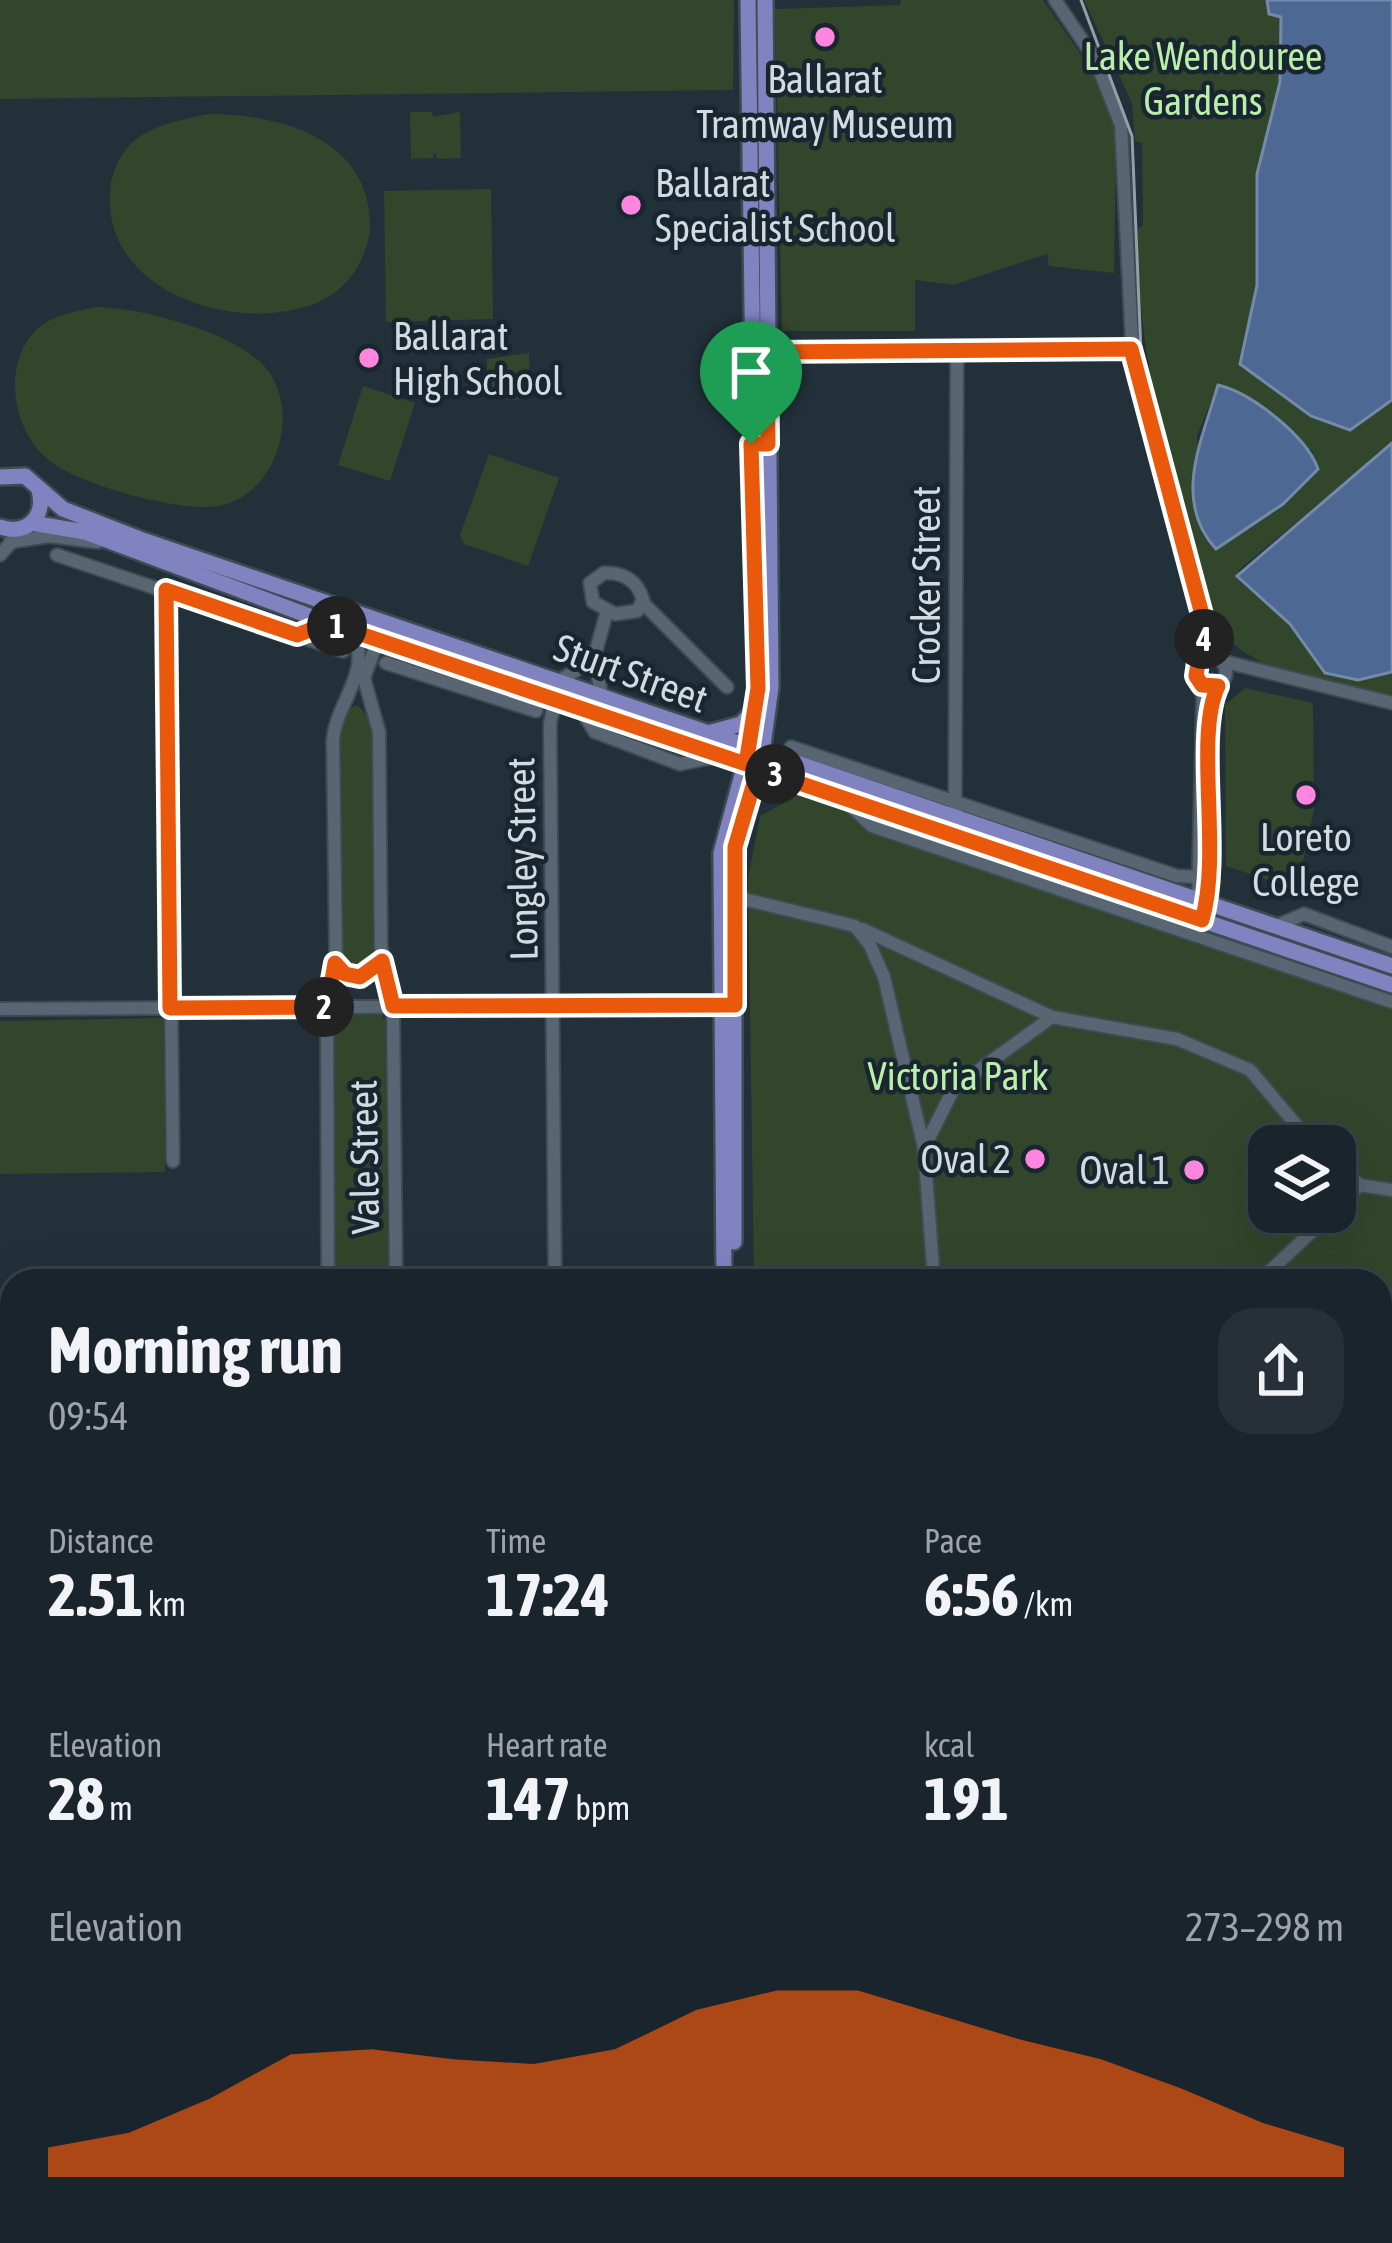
<!DOCTYPE html>
<meta charset="utf-8">
<style>
body{margin:0;font-family:"Asap Condensed",sans-serif;background:#273038;color:#f1f3f6;height:100vh;display:flex;flex-direction:column;font-size:45px;white-space:nowrap}
*{box-sizing:border-box;margin:0}
p{font-size:39px;color:#9fa4a9}
.icon{flex:none;width:66px;height:66px;fill:none;stroke:currentColor;stroke-width:2;stroke-linecap:round;stroke-linejoin:round}
.map{position:relative;flex:1;overflow:hidden}
.side{position:absolute;left:0px;top:1269px;width:1392px;height:975px;display:flex;flex-direction:column;background:#1a242c;border-radius:36px 36px 0 0;box-shadow:0 12px 48px #0002,0 0 0 3px #384148}
.side>*{flex:none}
.tools{position:absolute;left:1248px;top:1125px;display:grid;gap:24px}
.tools a{display:grid;place-items:center;width:108px;height:108px;border-radius:24px;background:#1a242c;box-shadow:0 12px 48px #0002,0 0 0 3px #384148;font-size:60px}
.pin{position:absolute;display:grid;place-items:center;width:102px;height:102px;color:#fff;margin:-123px -51px;border-radius:50% 50% 50% 0;rotate:-45deg;box-shadow:0 0 12px #0007}
.pin .icon{rotate:45deg}
.km{position:absolute;width:60px;height:60px;margin:-30px;border-radius:50%;background:#222;color:#fff;font-size:33px;line-height:60px;text-align:center}
.round{display:grid;place-items:center;flex:none;width:126px;height:126px;border-radius:36px;background:#273038}
.head{display:flex;align-items:center;justify-content:space-between;height:204px;padding:0 48px}
h1{font-size:66px;font-weight:700;line-height:90px}
.stats{display:grid;grid-template-columns:repeat(3,1fr);gap:18px;height:204px;padding:12px 48px}
.stats div{display:grid;align-content:center}
.stats b{font-size:60px;font-weight:700}
.stats small{font-size:33px;font-weight:400}
.stats p{font-size:33px}
.chart{height:336px;padding:24px 48px}
.chart p{display:flex;justify-content:space-between}
.chart svg{width:100%;height:216px;margin-top:12px;fill:#ea580c;opacity:.7}
.map>svg:first-child{display:block}
.green{fill:#31462b;fill-rule:evenodd}
.water{fill:#4c6893;stroke:#748aaa;stroke-width:3}
.lines{fill:none;stroke-linecap:round;stroke-linejoin:round}
.minor-casing{stroke:#3f4b53;stroke-width:16}
.major-casing{stroke:#3f4b53;stroke-width:20}
.minor{stroke:#576672;stroke-width:12}
.major{stroke:#8183c1;stroke-width:15}
.tram{stroke:#949fa7;stroke-width:3}
.route-casing{stroke:#fff;stroke-width:24}
.route{stroke:#ea580c;stroke-width:15}
.poi-dot{fill:#ff85de;stroke:#192630;stroke-width:4.5}
.labels{text-anchor:middle;stroke-width:9;stroke-linejoin:round;paint-order:stroke}
.park-label{font-size:39px;fill:#baefaa;stroke:#192630}
.poi-label{font-size:39px;fill:#d2dbe1;stroke:#192630}
.street-label{font-size:39px;fill:#d2dbe1;stroke:#192630}
</style>
<div class="map">
<svg width="1392" height="2243" viewBox="0 0 1392 2243">
<rect width="100%" height="100%" fill="#22303a"/>
<g class="green">
<path d="M 0,0 L 734,0 L 733,90 L 0,99 Z"/>
<path d="M 901,0 L 1043,0 L 1098,79 L 1116,132 L 1114,273 L 1049,266 L 1047,254 L 953,285 L 915,280 L 915,331 L 782,331 L 775,9 L 900,5 Z"/>
<path d="M 1084,0 L 1267,0 L 1269,14 L 1281,17 L 1280,82 L 1257,174 L 1257,285 L 1241,363 L 1311,416 L 1350,430 L 1392,400 L 1392,443 L 1239,570 L 1239,580 L 1290,624 L 1325,673 L 1358,680 L 1392,672 L 1392,695 C 1326,679 1253,681 1213,619 C 1178,489 1135,365 1138,229 L 1143,225 L 1142,143 L 1135,141 L 1132,103 ZM 1218,385 L 1312,451 L 1318,469 L 1283,504 L 1217,549 L 1205,537 L 1197,436 Z"/>
<path d="M 410,112 L 432,112 L 433,117 L 460,112 L 461,158 L 438,159 L 434,152 L 433,158 L 411,159 Z"/>
<path d="M 209,114 C 279,114 370,138 370,225 C 369,249 358,273 339,289 C 319,306 298,310 271,313 C 198,319 104,277 110,192 C 111,172 122,148 139,137 C 159,123 185,119 209,114 Z"/>
<path d="M 491,189 L 493,319 L 386,322 L 384,191 Z"/>
<path d="M 96,307 C 140,307 237,333 266,368 C 305,416 272,507 207,507 C 168,508 81,485 50,461 C 12,432 1,364 37,329 C 52,315 77,311 96,307 Z"/>
<path d="M 529,353 L 530,399 L 506,400 L 504,362 L 503,395 L 487,395 L 487,359 Z"/>
<path d="M 363,386 L 415,403 L 390,481 L 338,465 Z"/>
<path d="M 489,454 L 559,478 L 528,566 L 464,544 L 460,535 Z"/>
<path d="M 1245,688 L 1313,703 L 1314,810 L 1297,890 L 1226,866 L 1225,705 Z"/>
<path d="M 358,705 L 374,725 L 378,953 L 366,971 L 353,972 L 339,954 L 338,730 L 345,710 Z"/>
<path d="M 792,788 L 840,805 L 864,827 L 1392,1005 L 1392,2243 L 767,2243 L 767,2232 L 1380,2232 L 1380,1281 L 754,1281 L 748,879 L 760,816 L 789,800 ZM 1269,1146 L 1335,1146 L 1335,1212 L 1269,1212 Z"/>
<path d="M 338,1013 L 380,1013 L 385,1020 L 388,1281 L 336,1281 L 334,1020 Z"/>
<path d="M 163,1018 L 165,1172 L 0,1174 L 0,1021 Z"/>
</g>
<g class="water">
<path d="M 1267,0 L 1392,0 L 1392,400 L 1350,430 L 1311,416 L 1240,364 L 1257,285 L 1257,174 L 1280,82 L 1281,17 L 1269,14 Z"/>
<path d="M 1218,385 C 1252,393 1307,437 1318,469 L 1283,504 L 1216,549 C 1171,500 1203,438 1218,385 Z"/>
<path d="M 1392,443 L 1392,672 L 1358,680 L 1325,673 L 1290,624 L 1237,576 Z"/>
</g>
<g class="lines">
<defs>
<g id="minor">
<path d="M 1055,0 L 1095,59 L 1121,125 L 1133,362 L 1194,589 L 1220,660"/>
<path d="M 767,352 L 1131,349"/>
<path d="M 10,542 L 49,536 L 98,542"/>
<path d="M 0,555 L 15,538"/>
<path d="M 57,555 L 343,651"/>
<path d="M 604,573 C 623,572 638,581 643,600 L 637,611 L 615,614 L 593,602 L 590,583 Z"/>
<path d="M 166,589 L 173,1161"/>
<path d="M 642,602 L 727,687"/>
<path d="M 378,640 L 364,678 L 379,732 L 381,947 L 393,1007 L 396,1281"/>
<circle cx="1211" cy="672" r="15"/>
<path d="M 1222,661 L 1392,703"/>
<path d="M 386,663 L 536,711"/>
<path d="M 543,677 L 555,701 L 550,724 L 555,1281"/>
<path d="M 1197,679 L 1203,695 L 1198,905"/>
<path d="M 558,682 L 594,658"/>
<path d="M 602,697 L 594,658 L 607,611"/>
<path d="M 580,708 L 595,732 L 680,764 L 719,756"/>
<path d="M 791,747 L 1177,876 L 1199,877"/>
<path d="M 841,797 L 872,826 L 1392,1002"/>
<path d="M 955,817 L 957,353"/>
<path d="M 735,897 L 855,926 L 870,945 L 884,977 L 924,1148 L 934,1281"/>
<path d="M 1202,920 C 1221,854 1195,735 1218,686"/>
<path d="M 1276,926 L 1304,914 L 1392,947"/>
<path d="M 862,929 L 1052,1017"/>
<path d="M 335,963 L 358,978 L 381,962"/>
<path d="M 0,1009 L 722,1005"/>
<path d="M 924,1148 L 954,1088 L 1052,1017 L 1177,1039 L 1250,1070 L 1314,1146"/>
<path d="M 1335,1164 L 1360,1185 L 1392,1190"/>
<path d="M 1335,1210 L 1360,1185"/>
<path d="M 328,1281 L 327,1008 L 336,954 L 333,741 C 335,703 375,670 351,631"/>
<path d="M 1259,1281 L 1333,1212"/>
<path d="M 0,1323 L 12,1323"/>
<path d="M 1380,1571 L 1392,1530"/>
<path d="M 0,1974 L 12,1974"/>
<path d="M 1380,1994 L 1392,2022"/>
<path d="M 1380,2195 L 1392,2194"/>
<path d="M 558,2232 L 558,2243"/>
<path d="M 1136,2243 L 1158,2232"/>
</g>
<g id="major">
<path d="M 0,477 L 25,476 L 63,509 L 140,539 L 1392,966"/>
<path d="M 32,523 L 85,532 L 328,623 L 1392,985"/>
<path d="M 0,527 C 27,536 46,517 39,490"/>
<path d="M 708,733 L 741,724 L 754,710"/>
<path d="M 734,1242 L 734,857 L 762,753 L 771,687 L 765,0"/>
<path d="M 724,1281 L 721,853 L 749,749 L 757,688 L 748,0"/>
<path d="M 740,2232 L 740,2243"/>
</g>
</defs>
<use href="#minor" class="minor-casing"/>
<use href="#major" class="major-casing"/>
<use href="#minor" class="minor"/>
<use href="#major" class="major"/>
<path class="tram" d="M 1081,0 L 1132,136 L 1141,352"/>
</g>
<g class="lines">
<defs>
<path id="route" d="M 1131,349 L 1204,622 L 1196,676 L 1202,685 L 1218,686 C 1194,737 1222,852 1202,920 L 758,769 L 735,847 L 735,1005 L 393,1006 L 382,961 L 360,977 L 345,974 L 335,963 L 327,1007 L 170,1008 L 166,590 L 297,635 L 328,623 L 746,764 L 758,688 L 751,444 L 768,444 L 767,352 Z"/>
</defs>
<use href="#route" class="route-casing"/>
<use href="#route" class="route"/>
</g>
<g class="poi-dot">
<circle cx="825" cy="37" r="12"/>
<circle cx="631" cy="205" r="12"/>
<circle cx="369" cy="358" r="12"/>
<circle cx="1306" cy="795" r="12"/>
<circle cx="1035" cy="1159" r="12"/>
<circle cx="1194" cy="1170" r="12"/>
</g>
<g class="labels">
<g class="park-label">
<text x="1203" y="70">Lake Wendouree<tspan x="1203" dy="45">Gardens</tspan></text>
<text x="958" y="1090">Victoria Park</text>
</g>
<g class="poi-label">
<text x="825" y="93">Ballarat<tspan x="825" dy="45">Tramway Museum</tspan></text>
<text x="655" y="197" text-anchor="start">Ballarat<tspan x="655" dy="45">Specialist School</tspan></text>
<text x="393" y="350" text-anchor="start">Ballarat<tspan x="393" dy="45">High School</tspan></text>
<text x="1306" y="851">Loreto<tspan x="1306" dy="45">College</tspan></text>
<text x="1011" y="1173" text-anchor="end">Oval 2</text>
<text x="1170" y="1184" text-anchor="end">Oval 1</text>
</g>
<g class="street-label">
<text transform="translate(926 585) rotate(-90)" y="14">Crocker Street</text>
<text transform="translate(631 673) rotate(20)" y="14">Sturt Street</text>
<text transform="translate(522 859) rotate(-91)" y="14">Longley Street</text>
<text transform="translate(364 1157) rotate(-91)" y="14">Vale Street</text>
</g>
</g>
</svg>
<div class="tools">
<a><svg class="icon" aria-label="layers" viewBox="0 0 24 24"><path d="M12 4l9 5-9 5-9-5zM3 14l9 5 9-5"/></svg></a>
</div>
<div class="pin" style="left:751px;top:444px;background:#1e9e55"><svg class="icon" aria-label="arrive" viewBox="0 0 24 24"><path d="M6 21V4h12l-3 4 3 4H6"/></svg></div>
<b class="km" style="left:337px;top:626px">1</b>
<b class="km" style="left:324px;top:1007px">2</b>
<b class="km" style="left:775px;top:774px">3</b>
<b class="km" style="left:1204px;top:639px">4</b>
<section class="side">
<div class="head"><div><h1>Morning run</h1><p>09:54</p></div><a class="round"><svg class="icon" aria-label="share" viewBox="0 0 24 24"><path d="M12 15V3M7 8l5-5 5 5M5 13v7h14v-7"/></svg></a></div>
<div class="stats">
<div><p>Distance</p><b>2.51<small> km</small></b></div>
<div><p>Time</p><b>17:24</b></div>
<div><p>Pace</p><b>6:56<small> /km</small></b></div>
</div>
<div class="stats">
<div><p>Elevation</p><b>28<small> m</small></b></div>
<div><p>Heart rate</p><b>147<small> bpm</small></b></div>
<div><p>kcal</p><b>191</b></div>
</div>
<div class="chart"><p><span>Elevation</span>273–298 m</p>
<svg viewBox="0 0 160 44" preserveAspectRatio="none"><path d="M0 44V38L10 35L20 28L30 19L40 18L50 20L60 21L70 18L80 10L90 6L100 6L110 11L120 16L130 20L140 26L150 33L160 38V44z"/></svg>
</div>
</section>
</div>
